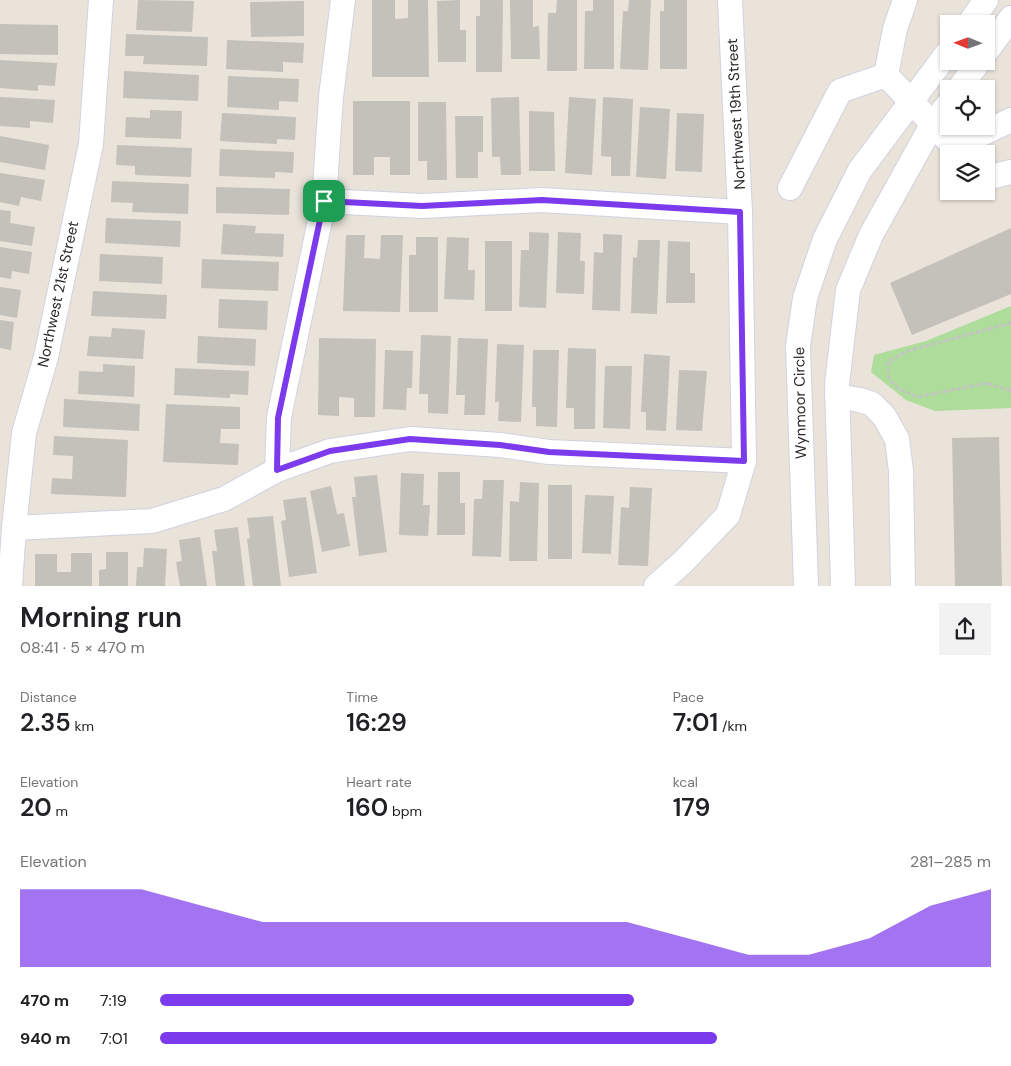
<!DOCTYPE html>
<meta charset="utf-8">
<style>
body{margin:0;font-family:"DM Sans",sans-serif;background:#f2f2f2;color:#202124;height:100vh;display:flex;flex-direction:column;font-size:19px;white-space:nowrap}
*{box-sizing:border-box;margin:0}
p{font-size:16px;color:#757577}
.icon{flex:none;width:28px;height:28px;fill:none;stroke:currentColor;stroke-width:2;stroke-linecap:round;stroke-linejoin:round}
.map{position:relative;height:586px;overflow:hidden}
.panel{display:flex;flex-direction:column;background:#fff;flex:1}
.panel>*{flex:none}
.needle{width:32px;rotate:271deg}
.buttons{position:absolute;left:940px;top:15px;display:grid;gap:10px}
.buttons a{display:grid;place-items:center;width:55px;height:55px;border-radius:0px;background:#fff;box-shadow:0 1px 4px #0004;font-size:25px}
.pin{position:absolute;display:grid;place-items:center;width:42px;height:42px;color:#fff;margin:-21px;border-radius:10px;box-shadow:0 2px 8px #0006}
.round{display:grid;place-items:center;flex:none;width:52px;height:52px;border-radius:0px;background:#f2f2f2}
.head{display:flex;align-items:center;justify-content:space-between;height:85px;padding:0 20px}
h1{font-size:28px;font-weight:600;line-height:38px}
.metrics{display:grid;grid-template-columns:repeat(3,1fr);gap:8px;height:85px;padding:5px 20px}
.metrics div{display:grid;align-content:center}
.metrics b{font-size:25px;font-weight:600}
.metrics small{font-size:14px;font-weight:400}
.metrics p{font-size:14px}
.chart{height:140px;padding:10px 20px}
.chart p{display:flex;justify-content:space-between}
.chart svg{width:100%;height:90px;margin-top:5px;fill:#7c3aed;opacity:.7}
ul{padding:0 20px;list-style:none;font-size:16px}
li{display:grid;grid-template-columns:80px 60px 1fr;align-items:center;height:38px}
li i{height:12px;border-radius:6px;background:#7c3aed}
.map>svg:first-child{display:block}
.green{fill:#aedc9a}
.building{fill:#c4c0ba}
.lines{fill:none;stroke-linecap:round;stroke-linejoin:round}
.minor-casing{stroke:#d0d2e0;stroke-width:26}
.path{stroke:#c3c3c3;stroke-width:3;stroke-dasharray:4 2.5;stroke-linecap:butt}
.minor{stroke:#fff;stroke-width:24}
.route-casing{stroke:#fff;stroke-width:10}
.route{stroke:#7c3aed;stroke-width:6}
.labels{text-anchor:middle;stroke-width:4.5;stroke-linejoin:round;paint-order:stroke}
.street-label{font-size:15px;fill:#282828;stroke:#fff}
</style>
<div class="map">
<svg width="1011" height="586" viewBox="0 0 1011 586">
<rect width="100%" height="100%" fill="#e9e3da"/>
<path class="green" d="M 1011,306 L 1011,408 L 935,411 L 906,400 L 871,372 L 874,355 L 926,341 Z"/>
<g class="building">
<path d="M 138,0 L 194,1 L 192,32 L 136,30 Z"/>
<path d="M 372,0 L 395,0 L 395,19 L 408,18 L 408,0 L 428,0 L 429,77 L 372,77 Z"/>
<path d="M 460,0 L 460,30 L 466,30 L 466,62 L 438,62 L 437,1 Z"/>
<path d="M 480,0 L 503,0 L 502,72 L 476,72 L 476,16 L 480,16 Z"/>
<path d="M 510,0 L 533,0 L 533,27 L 539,26 L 540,59 L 511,59 Z"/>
<path d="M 557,0 L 577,0 L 577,71 L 547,71 L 548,13 L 556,13 Z"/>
<path d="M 593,0 L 614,0 L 614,69 L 584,69 L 585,11 L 593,11 Z"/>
<path d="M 629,0 L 651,0 L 648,70 L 620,69 L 623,11 L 628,11 Z"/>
<path d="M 664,0 L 687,0 L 687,69 L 660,69 L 660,11 L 664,11 Z"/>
<path d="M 304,1 L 304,36 L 251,37 L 250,2 Z"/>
<path d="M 0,24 L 58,25 L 58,55 L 0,54 Z"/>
<path d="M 126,34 L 208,37 L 207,66 L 143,64 L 144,56 L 125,56 Z"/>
<path d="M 227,40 L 304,43 L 303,63 L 283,62 L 283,72 L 226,69 Z"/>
<path d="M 0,60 L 57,63 L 55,86 L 38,85 L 38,91 L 0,88 Z"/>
<path d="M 124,71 L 199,75 L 198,101 L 123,98 Z"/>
<path d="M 228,76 L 299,79 L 298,102 L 279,101 L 279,110 L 227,107 Z"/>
<path d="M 0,97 L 55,100 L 53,123 L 30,121 L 30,128 L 0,126 Z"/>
<path d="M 519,97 L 521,175 L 501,175 L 500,157 L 492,157 L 491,98 Z"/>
<path d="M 569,97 L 596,99 L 592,175 L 565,173 Z"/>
<path d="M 603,97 L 633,99 L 630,176 L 611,176 L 611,157 L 601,156 Z"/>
<path d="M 353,101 L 410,101 L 410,175 L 390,175 L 390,157 L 374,157 L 374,175 L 353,175 Z"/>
<path d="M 418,102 L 446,102 L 447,180 L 427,180 L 427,161 L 418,161 Z"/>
<path d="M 640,107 L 670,109 L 666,179 L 636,177 Z"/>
<path d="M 150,110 L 182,111 L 181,139 L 125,137 L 126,117 L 150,118 Z"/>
<path d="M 529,111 L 554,112 L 555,171 L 529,171 Z"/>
<path d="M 222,113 L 296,117 L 295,140 L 277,139 L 277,144 L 220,141 Z"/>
<path d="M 677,113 L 704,114 L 702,172 L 675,171 Z"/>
<path d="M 455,116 L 483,116 L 483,152 L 478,152 L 478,178 L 456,178 Z"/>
<path d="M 0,136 L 49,145 L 45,170 L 0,162 Z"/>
<path d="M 117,145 L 192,148 L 191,177 L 135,175 L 135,166 L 116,165 Z"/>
<path d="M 220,149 L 294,152 L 293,173 L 275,172 L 275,178 L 219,176 Z"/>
<path d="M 0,173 L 45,180 L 41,201 L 21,197 L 19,206 L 0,202 Z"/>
<path d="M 112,181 L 189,184 L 188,214 L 132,212 L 133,203 L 111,202 Z"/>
<path d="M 216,187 L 290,189 L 289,215 L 216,213 Z"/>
<path d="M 0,210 L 11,211 L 10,223 L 35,227 L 32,246 L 0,241 Z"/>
<path d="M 106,218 L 181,221 L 180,247 L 105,243 Z"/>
<path d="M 223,224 L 256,226 L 255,233 L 284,234 L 283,257 L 221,254 Z"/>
<path d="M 1011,228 L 1011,294 L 912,335 L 890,283 Z"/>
<path d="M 529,232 L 549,233 L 546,308 L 519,307 L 521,250 L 529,250 Z"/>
<path d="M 558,232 L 581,233 L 580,261 L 585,261 L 584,294 L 556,293 Z"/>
<path d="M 603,234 L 622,235 L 620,311 L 592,310 L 594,252 L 603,253 Z"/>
<path d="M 346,235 L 365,235 L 364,258 L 380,259 L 381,235 L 403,235 L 400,312 L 343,311 Z"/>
<path d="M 416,237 L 438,237 L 438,312 L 409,312 L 409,255 L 416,255 Z"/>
<path d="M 447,237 L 469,238 L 468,270 L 475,270 L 474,300 L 444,299 Z"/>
<path d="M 638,240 L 660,240 L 657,314 L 631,313 L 633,257 L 637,258 Z"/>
<rect x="485" y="241" width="27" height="70"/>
<path d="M 668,241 L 690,242 L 690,273 L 695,273 L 695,303 L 666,303 Z"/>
<path d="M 0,247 L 32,252 L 29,274 L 12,271 L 11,279 L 0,277 Z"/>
<path d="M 100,254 L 163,257 L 162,284 L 99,281 Z"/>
<path d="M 202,259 L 279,262 L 278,291 L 201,288 Z"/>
<path d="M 0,287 L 21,290 L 17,318 L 0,315 Z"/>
<path d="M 93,291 L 167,295 L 166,319 L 91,316 Z"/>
<path d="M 219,299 L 268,301 L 267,330 L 218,328 Z"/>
<path d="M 0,320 L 14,322 L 11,350 L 0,348 Z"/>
<path d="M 112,328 L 145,330 L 143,359 L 87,356 L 89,336 L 111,337 Z"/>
<path d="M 421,335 L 451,336 L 448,414 L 428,413 L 428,394 L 419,394 Z"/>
<path d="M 198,336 L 256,339 L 255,366 L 197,363 Z"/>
<path d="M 319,338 L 376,339 L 375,417 L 354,417 L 354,398 L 339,397 L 339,416 L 318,415 Z"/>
<path d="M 458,338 L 488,339 L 485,415 L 464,415 L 465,395 L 456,395 Z"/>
<path d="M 497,344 L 524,345 L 521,422 L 498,421 L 499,402 L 495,402 Z"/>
<path d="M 568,348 L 596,349 L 595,429 L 574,429 L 574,408 L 566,408 Z"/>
<path d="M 385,350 L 413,351 L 412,388 L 407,388 L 406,410 L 383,409 Z"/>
<path d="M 533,350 L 559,350 L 557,427 L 536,426 L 536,407 L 532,407 Z"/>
<path d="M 644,354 L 670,356 L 666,431 L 646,430 L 646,412 L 641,412 Z"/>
<path d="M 103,364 L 135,366 L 134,397 L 78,394 L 79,371 L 103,372 Z"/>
<path d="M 605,366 L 632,366 L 630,429 L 603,428 Z"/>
<path d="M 175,368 L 249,371 L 248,395 L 230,394 L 230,398 L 174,395 Z"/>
<path d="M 679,370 L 707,371 L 702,431 L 676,430 Z"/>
<path d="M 64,399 L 140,404 L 139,431 L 63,427 Z"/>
<path d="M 166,404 L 240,407 L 240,429 L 221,429 L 220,443 L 239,444 L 238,465 L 163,462 Z"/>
<path d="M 54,436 L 128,440 L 126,497 L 51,494 L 52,478 L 72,479 L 73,456 L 53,455 Z"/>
<path d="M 999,437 L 1002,586 L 955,586 L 952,438 Z"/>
<path d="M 438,472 L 460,472 L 460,503 L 465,503 L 465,535 L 437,535 Z"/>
<path d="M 401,473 L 424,474 L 423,505 L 430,505 L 428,536 L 399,535 Z"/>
<path d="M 377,475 L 387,552 L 359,556 L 352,497 L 356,497 L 354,477 Z"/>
<path d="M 483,480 L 504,480 L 501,557 L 472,556 L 474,499 L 482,499 Z"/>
<path d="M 520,482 L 539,483 L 537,561 L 509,561 L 510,501 L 519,502 Z"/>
<rect x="548" y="485" width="24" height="74"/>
<path d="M 331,486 L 337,514 L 344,513 L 350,546 L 322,552 L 310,491 Z"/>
<path d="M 630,487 L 652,488 L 648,566 L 618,565 L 621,507 L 629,508 Z"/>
<path d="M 585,495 L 614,496 L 611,554 L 582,553 Z"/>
<path d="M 306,497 L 317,573 L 289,577 L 281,521 L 286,520 L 283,500 Z"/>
<path d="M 273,516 L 281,586 L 253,586 L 247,539 L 250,538 L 247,518 Z"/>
<path d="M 238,527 L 245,586 L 216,586 L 212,551 L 217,551 L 214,530 Z"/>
<path d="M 200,537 L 207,586 L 180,586 L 176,562 L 182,561 L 179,540 Z"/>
<path d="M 144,548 L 167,549 L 165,586 L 136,586 L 137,567 L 143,567 Z"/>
<path d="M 106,552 L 128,552 L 128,586 L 99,586 L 99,570 L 106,569 Z"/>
<path d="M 71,553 L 92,553 L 92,586 L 35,586 L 35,554 L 57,554 L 57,572 L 71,572 Z"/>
</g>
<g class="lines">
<defs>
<g id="minor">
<path d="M 905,0 L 895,29 L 886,75 L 961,154"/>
<path d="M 969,24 L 986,0"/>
<path d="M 986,52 L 1011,18"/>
<path d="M 959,89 L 979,61"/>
<path d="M 954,147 L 1011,120"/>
<path d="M 986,178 L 1011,172"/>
<path d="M 790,188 L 840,91 L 886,75"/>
<path d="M 324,201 L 422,206 L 542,200 L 740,212"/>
<path d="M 837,396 L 860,400 L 872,404 L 884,416 L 897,439 L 901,471 L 903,586"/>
<path d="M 277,470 L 279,417 L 324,201 L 331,97 L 343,0"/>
<path d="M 14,528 L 152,521 L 224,499 L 277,470 L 330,451 L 410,439 L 500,445 L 549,452 L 744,461"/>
<path d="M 10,586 L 14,528 L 24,433 L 46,357 L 91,144 L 101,0"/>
<path d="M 656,586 L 683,562 L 728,515 L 744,461 L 740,212 L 730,0"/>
<path d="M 806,586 L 798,346 L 805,298 L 825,239 L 860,170 L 949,51"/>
<path d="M 843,586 L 837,384 L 848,290 L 871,235 L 932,125 L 949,103"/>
</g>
</defs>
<use href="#minor" class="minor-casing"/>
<path class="path" d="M 1011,323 L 907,351 L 888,362 L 889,379 L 899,389 L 917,397 L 987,383 L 1011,391"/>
<use href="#minor" class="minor"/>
</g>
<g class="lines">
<defs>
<path id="route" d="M 542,200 L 740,212 L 744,461 L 549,452 L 500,445 L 410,439 L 330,451 L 277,470 L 278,418 L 324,201 L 422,206 Z"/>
</defs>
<use href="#route" class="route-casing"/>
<use href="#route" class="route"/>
</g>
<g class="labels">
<g class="street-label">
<text transform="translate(736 114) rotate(-93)" y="5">Northwest 19th Street</text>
<text transform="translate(58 294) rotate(-78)" y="5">Northwest 21st Street</text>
<text transform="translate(800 403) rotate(-91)" y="5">Wynmoor Circle</text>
</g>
</g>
</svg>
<div class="buttons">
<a><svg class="needle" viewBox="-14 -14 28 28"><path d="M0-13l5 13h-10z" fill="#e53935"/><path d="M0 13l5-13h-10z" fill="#757577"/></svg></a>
<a><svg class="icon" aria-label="locate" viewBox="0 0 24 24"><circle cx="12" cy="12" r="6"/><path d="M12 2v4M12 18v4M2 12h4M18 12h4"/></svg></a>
<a><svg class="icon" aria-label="layers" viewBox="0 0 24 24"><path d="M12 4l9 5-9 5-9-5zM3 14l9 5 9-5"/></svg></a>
</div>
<div class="pin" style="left:324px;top:201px;background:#1e9e55"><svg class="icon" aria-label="arrive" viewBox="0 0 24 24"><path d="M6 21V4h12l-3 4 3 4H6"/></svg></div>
</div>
<section class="panel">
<div class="head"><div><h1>Morning run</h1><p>08:41 · 5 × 470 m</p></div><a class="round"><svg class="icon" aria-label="share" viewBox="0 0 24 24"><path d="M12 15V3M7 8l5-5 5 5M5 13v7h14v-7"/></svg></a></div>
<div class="metrics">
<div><p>Distance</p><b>2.35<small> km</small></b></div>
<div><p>Time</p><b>16:29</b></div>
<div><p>Pace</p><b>7:01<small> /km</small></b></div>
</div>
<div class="metrics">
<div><p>Elevation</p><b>20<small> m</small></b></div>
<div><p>Heart rate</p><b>160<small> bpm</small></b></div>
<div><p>kcal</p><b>179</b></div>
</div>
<div class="chart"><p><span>Elevation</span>281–285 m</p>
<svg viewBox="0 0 160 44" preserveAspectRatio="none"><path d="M0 44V6L10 6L20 6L30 14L40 22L50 22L60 22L70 22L80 22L90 22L100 22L110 30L120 38L130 38L140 30L150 14L160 6V44z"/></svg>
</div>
<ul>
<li><b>470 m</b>7:19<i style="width:57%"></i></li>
<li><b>940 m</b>7:01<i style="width:67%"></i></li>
</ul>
</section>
